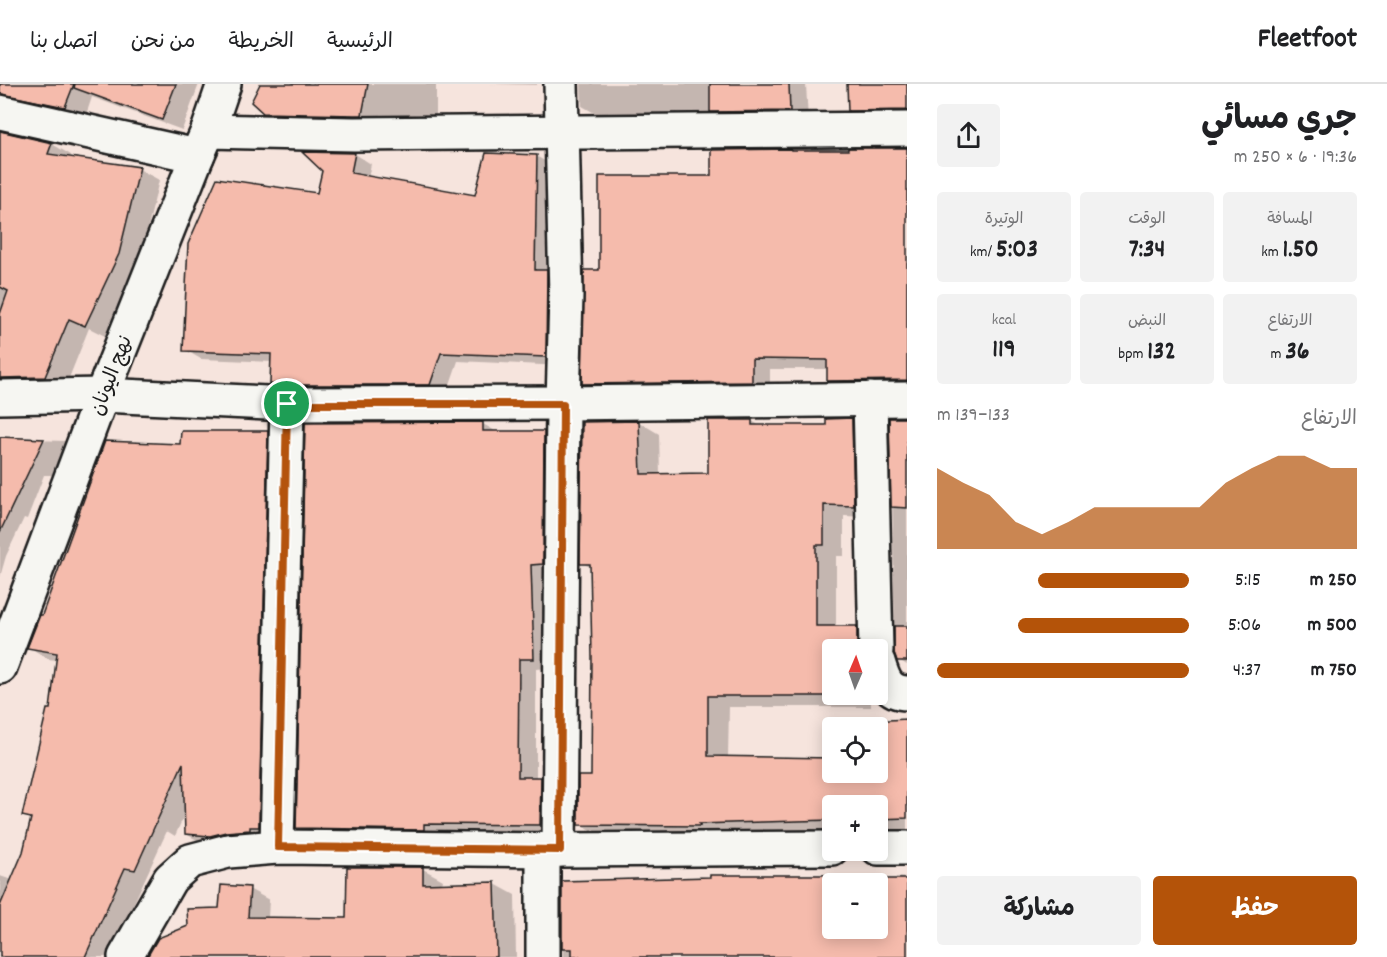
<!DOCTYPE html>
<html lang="ar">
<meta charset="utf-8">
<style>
body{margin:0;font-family:Dekko,"Playpen Sans Arabic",sans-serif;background:#f2f2f2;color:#202124;direction:rtl;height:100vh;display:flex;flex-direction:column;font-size:22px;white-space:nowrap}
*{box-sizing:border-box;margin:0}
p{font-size:20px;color:#757577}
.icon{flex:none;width:33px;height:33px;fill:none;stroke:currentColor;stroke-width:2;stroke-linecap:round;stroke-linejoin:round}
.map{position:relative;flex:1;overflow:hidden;direction:ltr}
.sheet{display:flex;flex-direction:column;background:#fff;width:480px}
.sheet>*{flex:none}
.needle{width:39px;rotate:2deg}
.buttons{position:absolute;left:822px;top:555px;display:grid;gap:12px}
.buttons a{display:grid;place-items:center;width:66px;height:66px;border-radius:6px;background:#fff;box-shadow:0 3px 15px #0003;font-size:30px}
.pin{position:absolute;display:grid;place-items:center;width:51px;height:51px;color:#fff;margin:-26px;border:3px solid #fff;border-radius:50%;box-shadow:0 2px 6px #0007}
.round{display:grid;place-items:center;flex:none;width:63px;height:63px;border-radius:6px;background:#f2f2f2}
.overview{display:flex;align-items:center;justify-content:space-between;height:102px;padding:0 30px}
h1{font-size:33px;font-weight:700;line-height:45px}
.figures{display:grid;grid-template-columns:repeat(3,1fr);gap:9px;height:102px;padding:6px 30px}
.figures div{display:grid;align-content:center;border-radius:6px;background:#f2f2f2;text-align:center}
.figures b{font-size:26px;font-weight:700}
.figures small{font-size:16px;font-weight:400}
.figures p{font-size:16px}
.chart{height:168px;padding:12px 30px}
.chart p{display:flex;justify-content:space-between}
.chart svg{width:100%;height:108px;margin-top:6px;fill:#b45309;opacity:.7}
.cta{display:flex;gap:12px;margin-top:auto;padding:12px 30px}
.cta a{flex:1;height:69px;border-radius:6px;background:#b45309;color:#fff;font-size:24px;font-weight:700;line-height:69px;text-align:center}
.cta a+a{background:#f2f2f2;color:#202124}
ul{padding:0 30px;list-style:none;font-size:20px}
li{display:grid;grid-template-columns:96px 72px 1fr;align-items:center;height:45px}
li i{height:15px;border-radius:8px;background:#b45309}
header{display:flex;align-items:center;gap:36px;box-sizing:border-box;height:84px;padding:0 30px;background:#fff;border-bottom:2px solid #e0e0e0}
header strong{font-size:28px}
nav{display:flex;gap:33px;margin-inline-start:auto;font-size:21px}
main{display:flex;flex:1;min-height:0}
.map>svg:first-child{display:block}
.shadow{fill:#0003;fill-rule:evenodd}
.building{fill:#f5bbac;stroke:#1c1c1c;stroke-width:1.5;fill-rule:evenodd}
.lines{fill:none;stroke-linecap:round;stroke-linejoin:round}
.street-casing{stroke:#1c1c1c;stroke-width:38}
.secondary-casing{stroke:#1c1c1c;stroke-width:38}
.street{stroke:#f6f6f2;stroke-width:33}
.secondary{stroke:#f6f6f2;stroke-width:33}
.route-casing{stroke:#fff;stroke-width:12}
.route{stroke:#b45309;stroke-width:8}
.labels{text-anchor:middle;stroke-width:4.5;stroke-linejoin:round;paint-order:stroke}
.street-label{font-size:20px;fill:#1c1c1c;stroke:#f6f6f2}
</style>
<header>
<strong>Fleetfoot</strong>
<nav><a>الرئيسية</a><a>الخريطة</a><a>من نحن</a><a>اتصل بنا</a></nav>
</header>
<main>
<section class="sheet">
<div class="overview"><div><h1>جري مسائي</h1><p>19:36 · 6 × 250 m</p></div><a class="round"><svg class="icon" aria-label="share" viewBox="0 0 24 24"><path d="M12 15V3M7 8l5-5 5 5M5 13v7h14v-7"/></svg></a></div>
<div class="figures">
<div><p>المسافة</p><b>1.50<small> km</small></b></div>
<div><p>الوقت</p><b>7:34</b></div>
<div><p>الوتيرة</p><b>5:03<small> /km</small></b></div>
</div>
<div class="figures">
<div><p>الارتفاع</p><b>36<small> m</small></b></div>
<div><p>النبض</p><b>132<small> bpm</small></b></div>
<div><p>kcal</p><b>119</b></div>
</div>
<div class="chart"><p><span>الارتفاع</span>133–139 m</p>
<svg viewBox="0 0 160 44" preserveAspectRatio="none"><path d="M0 44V11L10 17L20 22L30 33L40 38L50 33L60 27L70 27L80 27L90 27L100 27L110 17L120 11L130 6L140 6L150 11L160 11V44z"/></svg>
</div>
<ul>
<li><b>250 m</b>5:15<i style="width:60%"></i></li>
<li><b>500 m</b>5:06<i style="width:68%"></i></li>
<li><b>750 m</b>4:37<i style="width:100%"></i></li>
</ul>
<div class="cta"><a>حفظ</a><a>مشاركة</a></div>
</section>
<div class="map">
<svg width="907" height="873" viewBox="0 0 907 873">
<rect width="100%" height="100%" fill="#f6e4dd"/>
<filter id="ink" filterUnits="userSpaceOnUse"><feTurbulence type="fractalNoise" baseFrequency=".0167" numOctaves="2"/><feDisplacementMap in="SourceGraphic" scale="12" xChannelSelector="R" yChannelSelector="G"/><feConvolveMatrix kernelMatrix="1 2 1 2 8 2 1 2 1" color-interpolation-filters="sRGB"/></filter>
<g filter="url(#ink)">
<g class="shadow">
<path d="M 0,0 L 199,0 L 182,46 L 92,13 L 85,34 L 1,35 L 2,47 L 3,49 L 52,60 L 71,71 L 70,75 L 139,85 L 159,96 L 139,182 L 105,252 L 89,244 L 65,304 L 0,305 Z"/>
<path d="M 261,0 L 436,0 L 436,31 L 404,31 L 404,37 L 283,39 L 264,28 Z"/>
<path d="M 488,0 L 537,0 L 537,1 Z"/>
<path d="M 581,0 L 806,0 L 808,37 L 600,32 L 582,22 Z"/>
<path d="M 849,0 L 907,0 L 907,36 L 867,36 L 849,26 Z"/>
<path d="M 907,65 L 907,306 L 846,307 L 828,296 L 829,285 L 770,285 L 770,308 L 602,309 L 584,299 L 600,187 L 712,93 L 794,68 Z"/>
<path d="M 355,70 L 371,80 L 368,94 L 476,112 L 536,72 L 553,82 L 562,282 L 458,277 L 447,309 L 288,309 L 272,300 L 273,278 L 201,275 L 185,266 L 318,110 Z"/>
<path d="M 891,335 L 907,335 L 907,581 L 899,576 L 895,569 Z"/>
<path d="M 851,336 L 872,348 L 874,433 L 844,432 L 844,472 L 836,472 L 836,543 L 856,543 L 877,555 L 877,566 L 832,566 L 832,610 L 871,610 L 871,623 L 729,623 L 728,674 L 832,675 L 832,688 L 878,688 L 878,644 L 907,636 L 907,746 L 878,747 L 878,722 L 832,722 L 832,748 L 600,752 L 579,740 L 593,694 L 592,484 L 582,479 L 639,338 L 659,350 L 660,391 L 710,390 L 752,337 L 762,343 L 827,342 Z"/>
<path d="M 483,340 L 499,349 L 544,349 L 561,359 L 551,584 L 536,585 L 536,694 L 541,694 L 558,704 L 558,750 L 316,753 L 298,743 Z"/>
<path d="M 267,349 L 287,360 L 278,753 L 206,761 L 186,750 L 186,727 L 175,752 L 167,747 L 109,873 L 0,873 L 0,792 L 18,798 L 32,735 L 24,731 L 52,627 L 57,576 L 48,575 L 29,563 L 43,532 L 181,361 Z"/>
<path d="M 0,355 L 65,357 L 82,367 L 72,391 L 44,391 L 27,435 L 24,434 L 6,472 L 0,493 Z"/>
<path d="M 423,785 L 443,796 L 442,801 L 495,800 L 515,811 L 516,873 L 164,873 L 189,843 L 221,825 L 249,805 L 269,816 L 268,834 L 348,835 Z"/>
<path d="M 828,793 L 834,796 L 896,796 L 896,793 L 907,794 L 907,873 L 563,873 L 563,798 ZM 832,800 L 878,800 L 878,844 L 832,844 Z"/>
</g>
<g class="building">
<path d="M 0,0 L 74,0 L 65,23 L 0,10 Z"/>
<path d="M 75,0 L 176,0 L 162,36 L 74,4 Z"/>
<path d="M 260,0 L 368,0 L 362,31 L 354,31 L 263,29 L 251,18 Z"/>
<path d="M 710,0 L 789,0 L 790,27 L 710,28 Z"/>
<path d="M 847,0 L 907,0 L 907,26 L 848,27 Z"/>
<path d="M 0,47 L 52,59 L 48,70 L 140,83 L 119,170 L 85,242 L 69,235 L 45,293 L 0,294 L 0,230 L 8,207 L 0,203 Z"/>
<path d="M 848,64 L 907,64 L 907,296 L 827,297 L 827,276 L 752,275 L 752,298 L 582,300 L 584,186 L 599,186 L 599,92 L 711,92 L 711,66 L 791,65 L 791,66 L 848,66 Z"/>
<path d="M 302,68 L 355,69 L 351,89 L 475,111 L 486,69 L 537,71 L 535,186 L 547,186 L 546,273 L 441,269 L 430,301 L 287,301 L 270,300 L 271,270 L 183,267 L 188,160 L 217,94 L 317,109 L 322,87 Z"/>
<path d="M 852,334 L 854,422 L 824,421 L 824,461 L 816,461 L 816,542 L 857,542 L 857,566 L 832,566 L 832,610 L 851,610 L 851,612 L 708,612 L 708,672 L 832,674 L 832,639 L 907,635 L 907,734 L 878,735 L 878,722 L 832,722 L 832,736 L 699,740 L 700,742 L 578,741 L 578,692 L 591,692 L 592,573 L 590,480 L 580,480 L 582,338 L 639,337 L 641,390 L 708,389 L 708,336 L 752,336 L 752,341 L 826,341 L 826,335 ZM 832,644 L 878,644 L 878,688 L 832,688 Z"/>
<path d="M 889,334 L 907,334 L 907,424 L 891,423 Z"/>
<path d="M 483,338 L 483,347 L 544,347 L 543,480 L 531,481 L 534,575 L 519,575 L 518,693 L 541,693 L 540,741 L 424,740 L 424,746 L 296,744 L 305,339 Z"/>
<path d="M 181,347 L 268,347 L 259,743 L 250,743 L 250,746 L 226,748 L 210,752 L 185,750 L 183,679 L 135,786 L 125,784 L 85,873 L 0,873 L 0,822 L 23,768 L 31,734 L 22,732 L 47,625 L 50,625 L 57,569 L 27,564 L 40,531 L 42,531 L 105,357 L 180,360 Z"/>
<path d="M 0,353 L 44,355 L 0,448 Z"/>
<path d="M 894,542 L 907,542 L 907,577 L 897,577 L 894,569 Z"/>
<path d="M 347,783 L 423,783 L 423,800 L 495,798 L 497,873 L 147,873 L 158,854 L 188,842 L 187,825 L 219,824 L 221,801 L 250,803 L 248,833 L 346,834 Z"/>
<path d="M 710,791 L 828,791 L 828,795 L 907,795 L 907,873 L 572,873 L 572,865 L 562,865 L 562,797 L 710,793 ZM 832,800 L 878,800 L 878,844 L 832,844 Z"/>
</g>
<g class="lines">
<defs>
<g id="street">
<path d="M 0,28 L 197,72"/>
<path d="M 208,47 L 354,50 L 907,45"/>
<path d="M 0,313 L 102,311 L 287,320 L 563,319 L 907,315"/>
<path d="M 870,315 L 876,566"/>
<path d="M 878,578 C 883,594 887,609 907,609"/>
<path d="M 277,763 L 287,320"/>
<path d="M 878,764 L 907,764"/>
<path d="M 559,766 L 563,319 L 566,212 L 561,0"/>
<path d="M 125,873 L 170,795 L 190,777 L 228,767 L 277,763 L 559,766 L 832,764"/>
<path d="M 543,873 L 543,765"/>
</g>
<path id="secondary" d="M 0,583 L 102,311 L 197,72 L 208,47 L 224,0"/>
</defs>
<use href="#street" class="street-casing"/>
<use href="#secondary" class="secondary-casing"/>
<use href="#street" class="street"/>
<use href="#secondary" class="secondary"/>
</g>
</g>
<g class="lines" filter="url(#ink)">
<defs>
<path id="route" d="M 287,320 L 563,320 L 560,766 L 278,763 Z"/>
</defs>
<use href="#route" class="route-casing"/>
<use href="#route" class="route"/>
</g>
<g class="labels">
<g class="street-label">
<text transform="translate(110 291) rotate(-69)" y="7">نهج اليونان</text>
</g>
</g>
</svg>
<div class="buttons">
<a><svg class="needle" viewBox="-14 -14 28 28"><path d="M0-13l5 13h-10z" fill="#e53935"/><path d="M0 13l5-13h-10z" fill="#757577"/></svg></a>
<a><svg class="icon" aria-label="locate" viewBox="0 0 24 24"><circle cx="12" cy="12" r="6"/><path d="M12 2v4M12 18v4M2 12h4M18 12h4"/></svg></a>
<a>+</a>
<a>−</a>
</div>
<div class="pin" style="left:287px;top:320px;background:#1e9e55"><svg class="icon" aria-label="arrive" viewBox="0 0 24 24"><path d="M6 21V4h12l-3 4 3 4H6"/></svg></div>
</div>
</main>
